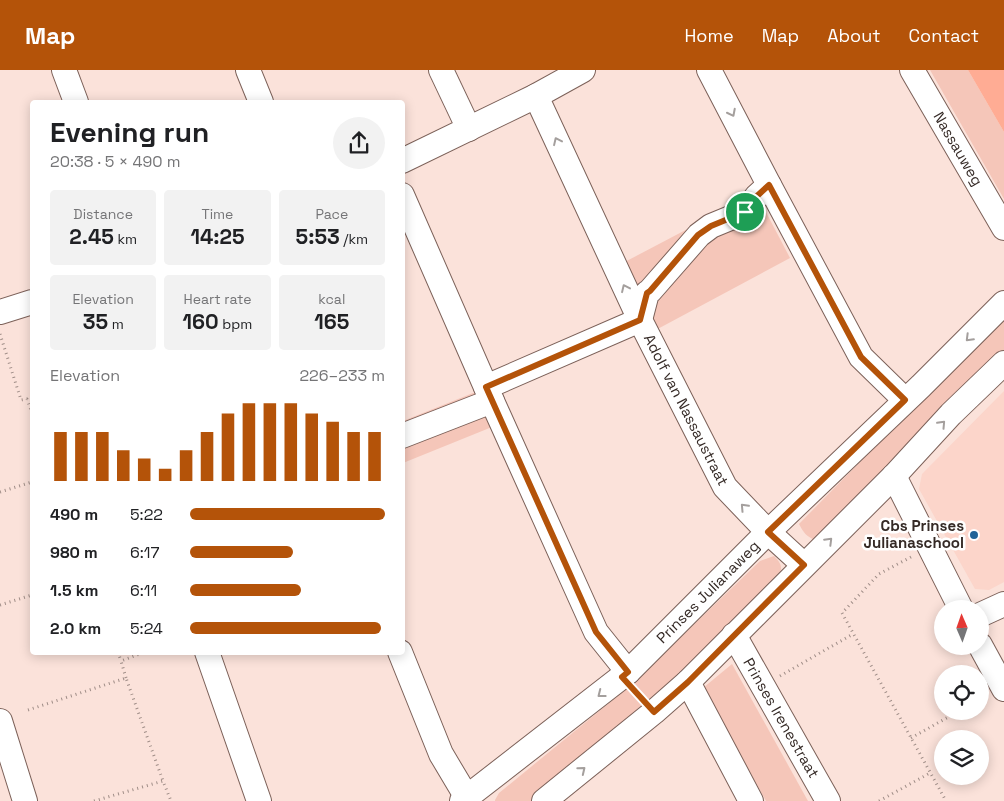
<!DOCTYPE html>
<meta charset="utf-8">
<style>
body{margin:0;font-family:"Space Grotesk",sans-serif;background:#f2f2f2;color:#202124;height:100vh;display:flex;flex-direction:column;font-size:19px;white-space:nowrap}
*{box-sizing:border-box;margin:0}
p{font-size:16px;color:#757577}
.icon{flex:none;width:28px;height:28px;fill:none;stroke:currentColor;stroke-width:2;stroke-linecap:round;stroke-linejoin:round}
.map{position:relative;flex:1;overflow:hidden}
.sheet{position:absolute;left:30px;top:30px;width:375px;height:555px;display:flex;flex-direction:column;background:#fff;border-radius:5px;box-shadow:0 2px 12px #0003}
.sheet>*{flex:none}
.needle{width:32px;rotate:358deg}
.buttons{position:absolute;left:934px;top:530px;display:grid;gap:10px}
.buttons a{display:grid;place-items:center;width:55px;height:55px;border-radius:50%;background:#fff;box-shadow:0 2px 12px #0003;font-size:25px}
.pin{position:absolute;display:grid;place-items:center;width:42px;height:42px;color:#fff;margin:-21px;border:2px solid #fff;border-radius:50%;box-shadow:0 1px 5px #0007}
.round{display:grid;place-items:center;flex:none;width:52px;height:52px;border-radius:26px;background:#f2f2f2}
.overview{display:flex;align-items:center;justify-content:space-between;height:85px;padding:0 20px}
h1{font-size:28px;font-weight:700;line-height:38px}
.figures{display:grid;grid-template-columns:repeat(3,1fr);gap:8px;height:85px;padding:5px 20px}
.figures div{display:grid;align-content:center;border-radius:5px;background:#f2f2f2;text-align:center}
.figures b{font-size:21px;font-weight:700}
.figures small{font-size:14px;font-weight:400}
.figures p{font-size:14px}
.chart{height:140px;padding:10px 20px}
.chart p{display:flex;justify-content:space-between}
.chart svg{width:100%;height:90px;margin-top:5px;stroke:#b45309;stroke-width:6}
ul{padding:0 20px;list-style:none;font-size:16px}
li{display:grid;grid-template-columns:80px 60px 1fr;align-items:center;height:38px}
li i{height:12px;border-radius:6px;background:#b45309}
header{display:flex;align-items:center;gap:30px;box-sizing:border-box;height:70px;padding:0 25px;background:#b45309;color:#fff}
header strong{font-size:24px}
nav{display:flex;gap:28px;margin-inline-start:auto;font-size:18px}
.map>svg:first-child{display:block}
.built{fill:#fcd5ca}
.green{fill:#f5c6b9}
.water{fill:#ffac94}
.lines{fill:none;stroke-linecap:round;stroke-linejoin:round}
.minor-casing{stroke:#7c6159;stroke-width:26}
.path{stroke:#9f8d87;stroke-width:3;stroke-dasharray:1 4;stroke-linecap:butt}
.minor{stroke:#fff;stroke-width:24}
.oneway{stroke:#a49f9d}
.route-casing{stroke:#fff;stroke-width:10}
.route{stroke:#b45309;stroke-width:6}
.poi-dot{fill:#216499;stroke:#fff;stroke-width:2}
.labels{text-anchor:middle;stroke-width:5;stroke-linejoin:round;paint-order:stroke}
.street-label{font-size:15px;fill:#352a26;stroke:#fff}
.poi-label{font-size:15px;font-weight:bold;fill:#352a26;stroke:#fff;text-anchor:end}
</style>
<header>
<strong>Map</strong>
<nav><a>Home</a><a>Map</a><a>About</a><a>Contact</a></nav>
</header>
<div class="map">
<svg width="1004" height="731" viewBox="0 0 1004 731">
<rect width="100%" height="100%" fill="#fbe2da"/>
<path class="built" d="M 1004,321 L 1004,512 L 989,520 L 975,519 L 919,419 L 922,404 Z"/>
<g class="green">
<path d="M 930,0 L 968,0 L 1004,62 L 1004,129 Z"/>
<path d="M 756,123 L 790,188 L 652,262 L 619,195 Z"/>
<path d="M 1004,241 L 1004,280 L 944,339 L 815,470 C 807,467 803,462 799,454 L 928,323 Z"/>
<path d="M 478,321 L 492,357 L 403,393 L 403,351 Z"/>
<path d="M 774,486 C 781,493 783,497 779,506 L 649,636 L 533,731 L 495,731 L 495,730 L 499,723 L 630,616 L 760,491 Z"/>
<path d="M 732,594 L 808,731 L 766,731 L 703,618 Z"/>
</g>
<path class="water" d="M 968,0 L 1004,0 L 1004,62 Z"/>
<g class="lines">
<defs>
<g id="minor">
<path d="M 64,0 L 76,32"/>
<path d="M 248,0 L 261,32"/>
<path d="M 441,0 L 469,59"/>
<path d="M 709,0 L 769,115 L 861,287 L 905,330"/>
<path d="M 912,0 L 1004,158"/>
<path d="M 536,26 L 640,250 L 725,417 L 768,462 L 804,495"/>
<path d="M 402,91 L 536,26 L 583,0"/>
<path d="M 402,125 L 492,331 L 596,562 L 628,602"/>
<path d="M 0,242 L 32,232"/>
<path d="M 486,317 L 640,250 L 647,223 L 650,221 L 699,165 L 711,156 L 745,142 L 757,126 L 769,115"/>
<path d="M 402,366 L 492,331"/>
<path d="M 894,406 L 961,539"/>
<path d="M 980,545 L 1004,534"/>
<path d="M 734,565 L 828,731"/>
<path d="M 980,575 L 1004,619"/>
<path d="M 207,582 L 259,731"/>
<path d="M 400,582 L 441,684 L 469,731"/>
<path d="M 688,612 L 751,731"/>
<path d="M 0,651 L 25,731"/>
<path d="M 462,731 L 628,602 L 768,462 L 921,316 L 1004,233"/>
<path d="M 544,731 L 654,642 L 688,612 L 894,406 L 951,344 L 1004,293"/>
</g>
</defs>
<use href="#minor" class="minor-casing"/>
<g class="path">
<path d="M 0,264 L 21,330 L 27,329 L 32,343"/>
<path d="M 0,422 L 32,412"/>
<path d="M 911,487 L 879,504 L 842,543 L 946,731"/>
<path d="M 0,535 L 32,525"/>
<path d="M 118,582 L 121,591"/>
<path d="M 780,606 L 853,564"/>
<path d="M 126,608 L 121,591 L 145,582"/>
<path d="M 28,640 L 126,608 L 163,711"/>
<path d="M 911,668 L 959,641"/>
<path d="M 94,731 L 163,711 L 171,731"/>
<path d="M 879,731 L 930,703"/>
</g>
<use href="#minor" class="minor"/>
</g>
<defs><path id="oneway-chevron" d="M-2-3.5L2.5 0L-2 3.5" fill="none" stroke-width="1.6" stroke-linecap="round" stroke-linejoin="round" transform="scale(1.25)"/></defs>
<g class="oneway">
<use href="#oneway-chevron" transform="translate(732 43) rotate(63)"/>
<use href="#oneway-chevron" transform="translate(557 71) rotate(-115)"/>
<use href="#oneway-chevron" transform="translate(625 218) rotate(-115)"/>
<use href="#oneway-chevron" transform="translate(969 268) rotate(135)"/>
<use href="#oneway-chevron" transform="translate(942 354) rotate(-47)"/>
<use href="#oneway-chevron" transform="translate(744 437) rotate(-133)"/>
<use href="#oneway-chevron" transform="translate(829 471) rotate(-45)"/>
<use href="#oneway-chevron" transform="translate(601 624) rotate(142)"/>
<use href="#oneway-chevron" transform="translate(582 700) rotate(-39)"/>
</g>
<g class="lines">
<defs>
<path id="route" d="M 769,115 L 861,287 L 905,330 L 768,462 L 804,495 L 688,612 L 654,642 L 622,607 L 628,602 L 596,562 L 486,317 L 640,250 L 647,223 L 650,221 L 698,165 L 711,156 L 745,142 L 757,126 Z"/>
</defs>
<use href="#route" class="route-casing"/>
<use href="#route" class="route"/>
</g>
<circle class="poi-dot" cx="974" cy="465" r="5"/>
<g class="labels">
<g class="street-label">
<text transform="translate(958 79) rotate(60)" y="5">Nassauweg</text>
<text transform="translate(686 340) rotate(63)" y="5">Adolf van Nassaustraat</text>
<text transform="translate(708 522) rotate(-45)" y="5">Prinses Julianaweg</text>
<text transform="translate(781 648) rotate(60)" y="5">Prinses Irenestraat</text>
</g>
<g class="poi-label">
<text x="964" y="461">Cbs Prinses<tspan x="964" dy="17">Julianaschool</tspan></text>
</g>
</g>
</svg>
<div class="buttons">
<a><svg class="needle" viewBox="-14 -14 28 28"><path d="M0-13l5 13h-10z" fill="#e53935"/><path d="M0 13l5-13h-10z" fill="#757577"/></svg></a>
<a><svg class="icon" aria-label="locate" viewBox="0 0 24 24"><circle cx="12" cy="12" r="6"/><path d="M12 2v4M12 18v4M2 12h4M18 12h4"/></svg></a>
<a><svg class="icon" aria-label="layers" viewBox="0 0 24 24"><path d="M12 4l9 5-9 5-9-5zM3 14l9 5 9-5"/></svg></a>
</div>
<div class="pin" style="left:745px;top:142px;background:#1e9e55"><svg class="icon" aria-label="arrive" viewBox="0 0 24 24"><path d="M6 21V4h12l-3 4 3 4H6"/></svg></div>
<section class="sheet">
<div class="overview"><div><h1>Evening run</h1><p>20:38 · 5 × 490 m</p></div><a class="round"><svg class="icon" aria-label="share" viewBox="0 0 24 24"><path d="M12 15V3M7 8l5-5 5 5M5 13v7h14v-7"/></svg></a></div>
<div class="figures">
<div><p>Distance</p><b>2.45<small> km</small></b></div>
<div><p>Time</p><b>14:25</b></div>
<div><p>Pace</p><b>5:53<small> /km</small></b></div>
</div>
<div class="figures">
<div><p>Elevation</p><b>35<small> m</small></b></div>
<div><p>Heart rate</p><b>160<small> bpm</small></b></div>
<div><p>kcal</p><b>165</b></div>
</div>
<div class="chart"><p><span>Elevation</span>226–233 m</p>
<svg viewBox="0 0 160 44" preserveAspectRatio="none"><path d="M5 44V20M15 44V20M25 44V20M35 44V29M45 44V33M55 44V38M65 44V29M75 44V20M85 44V11M95 44V6M105 44V6M115 44V6M125 44V11M135 44V15M145 44V20M155 44V20"/></svg>
</div>
<ul>
<li><b>490 m</b>5:22<i style="width:100%"></i></li>
<li><b>980 m</b>6:17<i style="width:53%"></i></li>
<li><b>1.5 km</b>6:11<i style="width:57%"></i></li>
<li><b>2.0 km</b>5:24<i style="width:98%"></i></li>
</ul>
</section>
</div>
